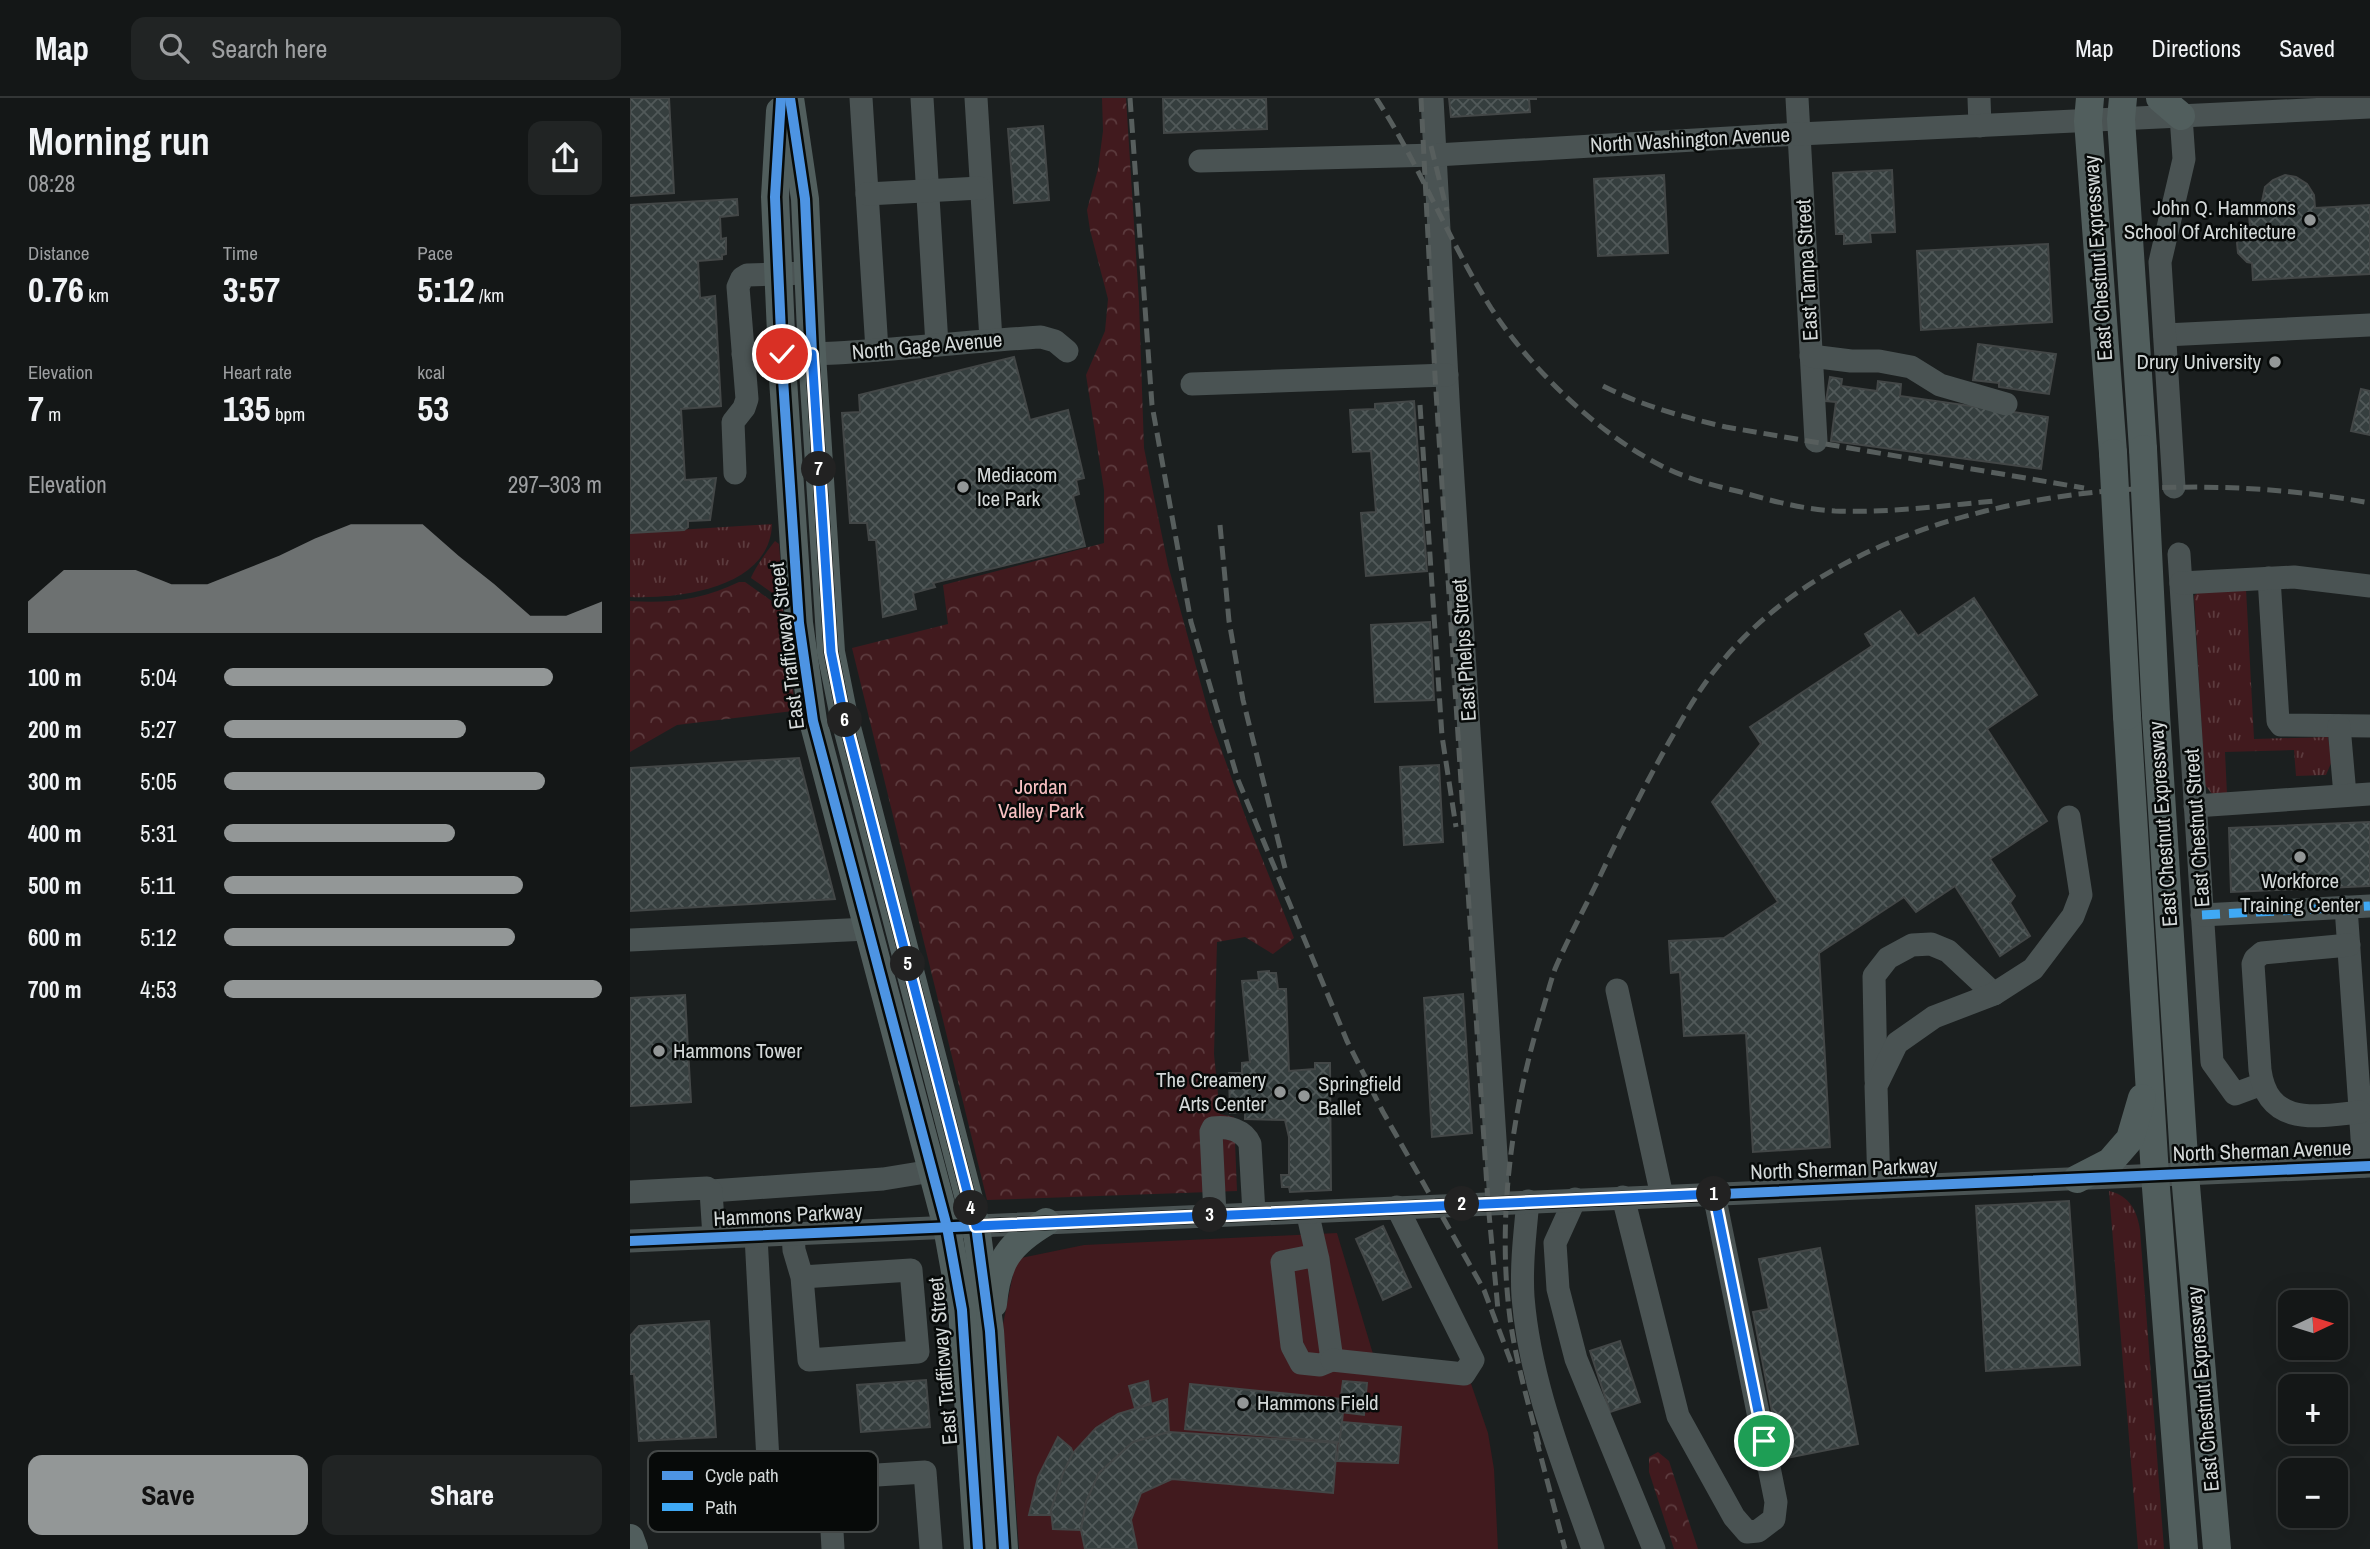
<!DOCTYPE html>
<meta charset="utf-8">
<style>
body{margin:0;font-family:"Archivo Narrow",sans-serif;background:#212424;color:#f1f3f6;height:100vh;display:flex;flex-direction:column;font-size:26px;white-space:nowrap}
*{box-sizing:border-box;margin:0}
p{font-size:23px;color:#9d9fa1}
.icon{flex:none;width:38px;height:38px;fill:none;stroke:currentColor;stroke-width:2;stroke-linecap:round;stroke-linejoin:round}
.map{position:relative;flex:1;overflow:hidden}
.sheet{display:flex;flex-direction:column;background:#141717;width:630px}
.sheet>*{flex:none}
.needle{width:46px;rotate:86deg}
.tools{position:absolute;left:1648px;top:1192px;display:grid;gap:14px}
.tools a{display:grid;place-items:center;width:70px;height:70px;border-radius:14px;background:#141717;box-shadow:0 7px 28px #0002,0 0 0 2px #333636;font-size:35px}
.pin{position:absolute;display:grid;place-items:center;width:60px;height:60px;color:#fff;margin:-30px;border:4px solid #fff;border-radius:50%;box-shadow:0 2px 7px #0007}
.km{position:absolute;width:35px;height:35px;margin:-18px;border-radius:50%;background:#222;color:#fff;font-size:19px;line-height:35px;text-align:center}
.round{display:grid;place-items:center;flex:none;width:74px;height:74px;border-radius:14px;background:#212424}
.summary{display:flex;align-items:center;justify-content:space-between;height:119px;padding:0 28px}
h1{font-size:38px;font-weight:700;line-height:52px}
.stats{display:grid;grid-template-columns:repeat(3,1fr);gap:10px;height:119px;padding:7px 28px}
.stats div{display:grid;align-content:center}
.stats b{font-size:35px;font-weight:700}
.stats small{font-size:19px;font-weight:400}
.stats p{font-size:19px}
.chart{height:196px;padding:14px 28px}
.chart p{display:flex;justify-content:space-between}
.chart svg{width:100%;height:126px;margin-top:7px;fill:#939797;opacity:.7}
.button{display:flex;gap:14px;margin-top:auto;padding:14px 28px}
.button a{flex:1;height:80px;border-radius:14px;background:#939797;color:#111;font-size:28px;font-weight:700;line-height:80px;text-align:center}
.button a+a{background:#212424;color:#f1f3f6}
ul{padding:0 28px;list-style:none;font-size:23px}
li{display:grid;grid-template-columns:112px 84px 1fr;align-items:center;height:52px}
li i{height:18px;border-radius:9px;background:#939797}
header{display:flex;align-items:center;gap:42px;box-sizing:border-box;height:98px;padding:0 35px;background:#141717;border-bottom:2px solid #333636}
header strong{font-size:33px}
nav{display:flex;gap:38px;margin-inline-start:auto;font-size:24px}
.search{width:490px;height:63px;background:#212424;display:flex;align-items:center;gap:18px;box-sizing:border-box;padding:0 24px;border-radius:14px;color:#9d9fa1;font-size:26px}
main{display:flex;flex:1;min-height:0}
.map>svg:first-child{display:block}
.grass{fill:url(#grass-tufts)}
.forest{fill:url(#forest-crowns)}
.pitch{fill:#411a1e}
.building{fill:url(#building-cross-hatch);stroke:#434747;stroke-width:2}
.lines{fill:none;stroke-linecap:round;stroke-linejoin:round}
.minor{stroke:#4a5353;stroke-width:23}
.major{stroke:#515e5d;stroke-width:28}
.rail{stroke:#575e5d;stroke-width:5;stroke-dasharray:14 7;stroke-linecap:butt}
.major-bridge{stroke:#515e5d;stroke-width:28}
.quiet{stroke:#3fa9f5;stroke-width:9;stroke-dasharray:18 9;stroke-linecap:butt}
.cycleway-casing{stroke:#070a09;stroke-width:15}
.cycleway{stroke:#4d94e3;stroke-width:10}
.route-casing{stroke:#fff;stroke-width:14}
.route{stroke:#1a73e8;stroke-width:9}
.poi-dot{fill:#939797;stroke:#070a09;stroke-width:2.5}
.labels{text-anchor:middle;stroke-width:5;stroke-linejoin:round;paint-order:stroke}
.street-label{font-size:21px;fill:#d3d8d8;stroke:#070a09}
.poi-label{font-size:21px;fill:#d3d8d8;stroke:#070a09;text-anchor:start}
.park-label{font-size:21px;fill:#f9c1c3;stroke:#070a09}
.key{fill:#070a09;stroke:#444847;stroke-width:2}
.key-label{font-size:19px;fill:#d3d8d8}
</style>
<header>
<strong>Map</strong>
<div class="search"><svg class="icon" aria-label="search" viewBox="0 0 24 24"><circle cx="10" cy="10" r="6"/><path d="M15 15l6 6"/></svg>Search here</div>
<nav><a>Map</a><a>Directions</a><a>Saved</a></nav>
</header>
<main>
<section class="sheet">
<div class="summary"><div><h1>Morning run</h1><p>08:28</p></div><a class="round"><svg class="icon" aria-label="share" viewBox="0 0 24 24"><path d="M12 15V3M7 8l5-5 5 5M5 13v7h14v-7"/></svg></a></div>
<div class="stats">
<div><p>Distance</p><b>0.76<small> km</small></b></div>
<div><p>Time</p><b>3:57</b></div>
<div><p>Pace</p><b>5:12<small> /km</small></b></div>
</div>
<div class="stats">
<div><p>Elevation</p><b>7<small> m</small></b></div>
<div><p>Heart rate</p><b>135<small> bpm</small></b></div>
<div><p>kcal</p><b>53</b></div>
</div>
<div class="chart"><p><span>Elevation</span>297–303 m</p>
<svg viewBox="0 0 160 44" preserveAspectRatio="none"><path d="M0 44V33L10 22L20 22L30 22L40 27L50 27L60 22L70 17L80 11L90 6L100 6L110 6L120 17L130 27L140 38L150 38L160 33V44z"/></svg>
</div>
<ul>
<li><b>100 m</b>5:04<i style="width:87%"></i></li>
<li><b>200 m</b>5:27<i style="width:64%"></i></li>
<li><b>300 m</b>5:05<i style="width:85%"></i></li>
<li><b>400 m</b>5:31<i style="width:61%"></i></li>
<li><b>500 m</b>5:11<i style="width:79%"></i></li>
<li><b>600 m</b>5:12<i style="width:77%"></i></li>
<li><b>700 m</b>4:53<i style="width:100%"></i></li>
</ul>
<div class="button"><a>Save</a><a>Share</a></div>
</section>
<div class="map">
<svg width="1740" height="1451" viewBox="0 0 1740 1451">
<defs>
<pattern id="grass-tufts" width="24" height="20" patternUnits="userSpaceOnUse" patternTransform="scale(1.75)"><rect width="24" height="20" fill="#411a1e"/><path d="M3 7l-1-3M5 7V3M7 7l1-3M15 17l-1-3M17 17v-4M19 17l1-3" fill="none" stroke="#5c3b3e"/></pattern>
<pattern id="forest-crowns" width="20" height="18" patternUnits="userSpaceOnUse" patternTransform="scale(1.75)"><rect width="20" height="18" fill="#411a1e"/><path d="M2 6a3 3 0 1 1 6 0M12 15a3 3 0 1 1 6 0" fill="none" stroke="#5c3b3e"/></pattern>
<pattern id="building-cross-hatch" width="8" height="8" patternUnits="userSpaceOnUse" patternTransform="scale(1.75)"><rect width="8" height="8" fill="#353e3e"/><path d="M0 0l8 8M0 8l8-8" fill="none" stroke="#515959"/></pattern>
</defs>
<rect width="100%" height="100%" fill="#1b1f1f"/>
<g class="grass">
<path d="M 142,426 C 140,491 48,501 0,499 L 0,435 Z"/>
<path d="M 145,443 L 149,446 L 153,498 L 151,501 L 121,480 C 123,473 139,450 145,443 Z"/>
<path d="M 1616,491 L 1624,641 L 1698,639 L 1702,663 L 1696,677 L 1666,678 L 1664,652 L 1595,654 L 1597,696 L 1582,696 L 1575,687 L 1564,498 L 1568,494 Z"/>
<path d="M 1479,1093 C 1500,1098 1507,1113 1510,1132 L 1534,1451 L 1508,1451 Z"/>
</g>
<g class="forest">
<path d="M 472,0 L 496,0 L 509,204 L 514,350 L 538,467 L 581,623 L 617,723 L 664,840 L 643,856 L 615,839 L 587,844 L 584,956 L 590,1016 L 604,1019 L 607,1093 L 357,1102 L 222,550 L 318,526 L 313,487 L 474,445 L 474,392 L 456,277 L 475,233 L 478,201 L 460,132 L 457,112 L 468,71 L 473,33 Z"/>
<path d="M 109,484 L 115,484 L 153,511 L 165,609 L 163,613 L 47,627 L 0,654 L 0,503 C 39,506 74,501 109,484 Z"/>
<path d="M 1028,1354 L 1039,1363 L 1068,1451 L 1044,1451 L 1019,1374 L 1019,1359 Z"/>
</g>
<path class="pitch" d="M 707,1135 L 746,1266 L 837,1274 L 858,1335 L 864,1371 L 868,1451 L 389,1451 L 373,1226 L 386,1161 L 454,1147 Z"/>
<g class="building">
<path d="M 0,0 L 39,0 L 44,95 L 0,98 Z"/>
<path d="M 533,0 L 636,0 L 637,31 L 534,35 Z"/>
<path d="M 819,0 L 906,0 L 906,1 L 899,1 L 900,14 L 821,19 Z"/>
<path d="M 413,28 L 419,102 L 384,105 L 378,31 Z"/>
<path d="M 1262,72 L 1265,134 L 1240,135 L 1241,144 L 1214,146 L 1214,136 L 1206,136 L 1203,75 Z"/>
<path d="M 1034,77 L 1038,155 L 968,158 L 964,81 Z"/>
<path d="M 1655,77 L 1666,79 L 1677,86 L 1684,97 L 1685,110 L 1740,107 L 1740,176 L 1623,182 L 1622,165 L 1617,164 L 1608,155 L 1607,145 L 1611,136 L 1620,131 L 1619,113 L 1630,113 L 1635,89 L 1643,82 Z"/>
<path d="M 107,101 L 108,117 L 90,119 L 91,141 L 96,140 L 96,156 L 92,157 L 92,161 L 68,163 L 70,200 L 85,198 L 91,308 L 51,311 L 55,382 L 86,380 L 80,422 L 58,423 L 58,429 L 54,432 L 0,435 L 0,107 Z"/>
<path d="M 1418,146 L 1422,224 L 1291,232 L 1287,153 Z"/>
<path d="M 1348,246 L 1426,256 L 1419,296 L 1369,289 L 1369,285 L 1343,282 Z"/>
<path d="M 384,259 L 400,322 L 438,312 L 454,380 L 446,382 L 449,396 L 443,398 L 455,448 L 303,485 L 305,489 L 283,495 L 286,511 L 253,519 L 246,442 L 239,442 L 237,425 L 220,425 L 212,315 L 230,314 L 229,297 Z"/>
<path d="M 1200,279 L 1212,281 L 1211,288 L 1247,293 L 1248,283 L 1271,286 L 1270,298 L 1418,319 L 1411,371 L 1201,343 L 1206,304 L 1196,303 Z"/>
<path d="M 1731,291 L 1740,293 L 1740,337 L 1721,333 Z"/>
<path d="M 784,303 L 797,473 L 736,478 L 731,415 L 746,414 L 741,353 L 723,354 L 720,312 L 745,311 L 745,306 Z"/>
<path d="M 1344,500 L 1407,597 L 1357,631 L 1417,723 L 1360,761 L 1385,798 L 1380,805 L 1400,838 L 1370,858 L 1325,788 L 1286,814 L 1274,799 L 1189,855 L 1200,1049 L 1123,1054 L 1116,935 L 1054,938 L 1050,874 L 1041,875 L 1039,843 L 1094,840 L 1148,804 L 1082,704 L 1131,646 L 1120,629 L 1242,548 L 1235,536 L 1270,513 L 1288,538 Z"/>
<path d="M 800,524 L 804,602 L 745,604 L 741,527 Z"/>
<path d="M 169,660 L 205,801 L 0,813 L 0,670 Z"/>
<path d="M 809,667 L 813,744 L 774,747 L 770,669 Z"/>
<path d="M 1740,724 L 1740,788 L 1601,794 L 1599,730 Z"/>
<path d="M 639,873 L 639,875 L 646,875 L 648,891 L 656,891 L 659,973 L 685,971 L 685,965 L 700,965 L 701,1092 L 660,1094 L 659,1089 L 652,1089 L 651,1077 L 659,1077 L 659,1039 L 655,1022 L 615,1021 L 615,1014 L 600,1015 L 599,975 L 612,975 L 612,965 L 620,964 L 612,883 L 629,882 L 628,874 Z"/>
<path d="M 833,896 L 842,1035 L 802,1039 L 794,900 Z"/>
<path d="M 55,897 L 61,1004 L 0,1008 L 0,900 Z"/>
<path d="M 1439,1103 L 1450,1267 L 1356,1273 L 1346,1108 Z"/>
<path d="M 753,1128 L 781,1189 L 753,1202 L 726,1141 Z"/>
<path d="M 1190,1150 L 1228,1346 L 1151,1361 L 1123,1214 L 1139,1211 L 1129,1161 Z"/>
<path d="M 79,1223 L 86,1339 L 9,1343 L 4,1276 L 0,1276 L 0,1238 L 9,1228 Z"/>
<path d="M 990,1243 L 1010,1304 L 980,1314 L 960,1253 Z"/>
<path d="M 296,1282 L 300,1329 L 231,1334 L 227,1287 Z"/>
<path d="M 518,1283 L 521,1305 L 505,1310 L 499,1288 Z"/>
<path d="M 713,1283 L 737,1285 L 734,1317 L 709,1314 Z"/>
<path d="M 560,1286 L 711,1301 L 709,1314 L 713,1314 L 710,1344 L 555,1331 Z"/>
<path d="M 537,1301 L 539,1334 L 503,1344 L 469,1375 L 456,1404 L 451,1432 L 423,1431 L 421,1412 L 433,1375 L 443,1355 L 466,1330 L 488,1316 Z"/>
<path d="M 712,1324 L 771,1329 L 768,1365 L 707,1363 Z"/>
<path d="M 539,1334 L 707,1345 L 703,1395 L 542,1381 L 511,1395 L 501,1422 L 507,1451 L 455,1451 L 451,1432 L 456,1404 L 469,1375 L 503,1344 Z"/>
<path d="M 428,1339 L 441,1350 L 443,1355 L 433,1375 L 421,1412 L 421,1417 L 399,1417 L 408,1379 Z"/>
</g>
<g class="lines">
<g class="minor">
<path d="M 231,0 L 247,252"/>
<path d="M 292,0 L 307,247"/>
<path d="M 346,0 L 361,242"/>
<path d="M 802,0 L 819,319 L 869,1104"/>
<path d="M 1167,0 L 1186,343"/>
<path d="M 1349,0 L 1350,28"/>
<path d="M 570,63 L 806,57 L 1169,36 L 1740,9"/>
<path d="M 237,96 L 350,90"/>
<path d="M 1535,237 L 1740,227"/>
<path d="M 113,256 C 144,254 175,257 206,255 C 274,251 343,243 411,239 L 425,243 L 437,253"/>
<path d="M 1181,258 L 1221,263 L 1249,263 L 1281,269 L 1310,287 L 1376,306"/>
<path d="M 562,286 L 817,277"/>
<path d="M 105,375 L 103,324 L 114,310 L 117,301 L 108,189 L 112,180 L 117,177 L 178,175"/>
<path d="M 1544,389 L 1530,164 L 1554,61 L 1551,18"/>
<path d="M 1549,456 L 1582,964 L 1605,996 L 1632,986"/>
<path d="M 1639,480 L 1648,623 L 1651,627 L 1740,628"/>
<path d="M 1551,485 L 1664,479 L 1740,488"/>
<path d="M 1709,628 L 1715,697"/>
<path d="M 1565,708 L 1740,696"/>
<path d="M 1716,809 L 1734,1068"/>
<path d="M 1572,817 L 1740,808"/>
<path d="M 0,842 L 238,831"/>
<path d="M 1719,847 L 1632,855 L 1625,861 L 1623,866 L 1630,972 C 1638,1030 1688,1018 1730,1014"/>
<path d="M 987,892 L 1032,1098"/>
<path d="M 1246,982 L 1244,878 L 1258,860 L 1282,847 L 1301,846 L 1318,853 L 1364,896"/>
<path d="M 1249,1089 L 1246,988 L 1267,945 L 1304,919 L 1364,896 L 1403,871 L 1443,818 L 1451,797 L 1439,719"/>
<path d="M 81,1093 L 253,1081 L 302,1073"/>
<path d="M 0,1094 L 77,1090 L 81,1093 L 84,1139"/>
<path d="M 993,1099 L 1048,1318 L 1104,1419 L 1117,1434 L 1128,1433 L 1144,1421 L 1146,1404 L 1084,1096"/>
<path d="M 945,1101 L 925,1145 L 928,1191 L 946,1261 L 1024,1451"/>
<path d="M 898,1103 C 895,1135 891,1167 893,1199 C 900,1287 935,1369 963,1451"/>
<path d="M 677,1113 L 687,1157 L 688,1161 L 702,1262 L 690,1267 L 671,1265 L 662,1248 L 652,1164 L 687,1157"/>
<path d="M 585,1117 L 581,1034 L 583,1030 C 598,1028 614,1032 620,1046 L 624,1115"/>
<path d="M 163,1135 L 164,1152 L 172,1179 L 179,1262 L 288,1254 L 281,1172 L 172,1179"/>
<path d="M 126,1138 L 141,1419"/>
<path d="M 0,1143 L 1740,1068"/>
<path d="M 702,1262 L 834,1276 L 843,1262 L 767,1109"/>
<path d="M 203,1451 L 199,1380 L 295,1374 L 301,1451"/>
</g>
<g class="major">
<path d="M 160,0 L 175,101 L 182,256 L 201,554 L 213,614 L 346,1128 L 360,1233 L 374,1451"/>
<path d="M 1460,0 L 1458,23 L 1483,355"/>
<path d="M 1493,0 L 1491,21 L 1513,351"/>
<path d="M 1530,0 L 1551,18"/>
<path d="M 150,13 L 145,99 L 153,281 L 169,525 L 183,623 L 317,1129 L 332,1212 L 348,1451"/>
<path d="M 1526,617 L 1555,1076 L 1587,1451"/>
<path d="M 1497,618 L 1525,1077 L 1554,1451"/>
<path d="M 1447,1081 L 1480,1064 L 1500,1041 L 1512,1000"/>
<path d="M 363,1206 C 367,1163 379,1146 416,1124"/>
<path d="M 0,1440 L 4,1451"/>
</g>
<g class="rail">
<path d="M 500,0 L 522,307 L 561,524 L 608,682 L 717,943 L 753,1014 L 854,1192 L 881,1264"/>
<path d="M 746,0 C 790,67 818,142 861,210 C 903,275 985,354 1060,380 C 1077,386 1094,390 1111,394 C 1142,403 1172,411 1205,413 C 1258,415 1311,408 1364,403"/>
<path d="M 791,0 L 805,278 L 858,1105 L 868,1212"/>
<path d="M 801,48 L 817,113"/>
<path d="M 973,288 C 1013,308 1053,319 1096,329 L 1454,390"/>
<path d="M 790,307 L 812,638 L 826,729"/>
<path d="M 590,427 L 599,523 L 613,602 L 656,774"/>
<path d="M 906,1340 L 935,1451"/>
<path d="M 909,1347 C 898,1303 884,1258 879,1212 C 868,1116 882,1014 909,923 C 915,906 919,888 925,871 C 939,838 957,806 972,774 C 993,730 1015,687 1039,644 C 1054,618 1069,591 1089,567 C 1232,391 1532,366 1740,405"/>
</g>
<g class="major-bridge">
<path d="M 1513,351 L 1526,617"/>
<path d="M 1483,355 L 1497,618"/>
</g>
<path class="quiet" d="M 1572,817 L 1740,808"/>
<defs>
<g id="cycleway">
<path d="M 151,0 L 145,99 L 153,281 L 169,525 L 183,623 L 317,1129 L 332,1212 L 348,1451"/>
<path d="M 160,0 L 175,101 L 182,256 L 201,554 L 213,614 L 346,1128 L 360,1233 L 374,1451"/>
<path d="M 0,1143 L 1740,1068"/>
</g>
</defs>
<use href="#cycleway" class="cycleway-casing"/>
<use href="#cycleway" class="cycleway"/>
</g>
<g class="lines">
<defs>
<path id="route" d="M 152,256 L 182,256 L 201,554 L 213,614 L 346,1128 L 1084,1096 L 1134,1343"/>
</defs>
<use href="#route" class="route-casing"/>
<use href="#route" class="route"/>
</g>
<g class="poi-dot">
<circle cx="1680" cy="122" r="7"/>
<circle cx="1645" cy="264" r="7"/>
<circle cx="333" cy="389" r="7"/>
<circle cx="1670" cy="759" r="7"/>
<circle cx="29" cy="953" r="7"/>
<circle cx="650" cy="994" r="7"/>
<circle cx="674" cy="998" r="7"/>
<circle cx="613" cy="1305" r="7"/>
</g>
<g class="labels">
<g class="street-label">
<text transform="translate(1060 42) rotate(-3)" y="7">North Washington Avenue</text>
<text transform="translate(1468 160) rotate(-94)" y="7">East Chestnut Expressway</text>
<text transform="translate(1177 172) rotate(-93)" y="7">East Tampa Street</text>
<text transform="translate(297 248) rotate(-5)" y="7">North Gage Avenue</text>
<text transform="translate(157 548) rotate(-97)" y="7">East Trafficway Street</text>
<text transform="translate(834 552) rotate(-94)" y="7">East Phelps Street</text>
<text transform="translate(1533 726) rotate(-94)" y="7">East Chestnut Expressway</text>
<text transform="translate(1567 730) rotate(-94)" y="7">East Chestnut Street</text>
<text transform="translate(1632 1053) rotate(-2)" y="7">North Sherman Avenue</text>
<text transform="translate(1214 1071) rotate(-2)" y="7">North Sherman Parkway</text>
<text transform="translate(158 1117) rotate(-3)" y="7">Hammons Parkway</text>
<text transform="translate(313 1263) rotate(-95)" y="7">East Trafficway Street</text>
<text transform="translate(1573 1291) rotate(-95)" y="7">East Chestnut Expressway</text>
</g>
<g class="poi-label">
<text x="1666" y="117" text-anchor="end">John Q. Hammons<tspan x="1666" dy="24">School Of Architecture</tspan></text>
<text x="1631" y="271" text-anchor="end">Drury University</text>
<text x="347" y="384">Mediacom<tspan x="347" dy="24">Ice Park</tspan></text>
<text x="1670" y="790" text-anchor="middle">Workforce<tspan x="1670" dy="24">Training Center</tspan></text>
<text x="43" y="960">Hammons Tower</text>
<text x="636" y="989" text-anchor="end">The Creamery<tspan x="636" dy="24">Arts Center</tspan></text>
<text x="688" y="993">Springfield<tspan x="688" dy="24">Ballet</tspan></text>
<text x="627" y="1312">Hammons Field</text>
</g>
<g class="park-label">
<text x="411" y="696">Jordan<tspan x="411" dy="24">Valley Park</tspan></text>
</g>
</g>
<rect x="18" y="1353" width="230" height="81" rx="10" class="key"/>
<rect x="32" y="1373" width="31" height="9" fill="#4d94e3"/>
<rect x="32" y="1405" width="31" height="8" fill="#3fa9f5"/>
<g class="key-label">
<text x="75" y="1384">Cycle path</text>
<text x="75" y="1416">Path</text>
</g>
</svg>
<div class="tools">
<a><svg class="needle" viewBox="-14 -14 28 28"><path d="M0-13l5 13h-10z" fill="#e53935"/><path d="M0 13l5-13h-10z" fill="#9d9fa1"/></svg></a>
<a>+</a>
<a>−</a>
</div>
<div class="pin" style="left:1134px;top:1343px;background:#1e9e55"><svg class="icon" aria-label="arrive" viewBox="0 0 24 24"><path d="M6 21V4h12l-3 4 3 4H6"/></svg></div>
<div class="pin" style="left:152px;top:256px;background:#d93025"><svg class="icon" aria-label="check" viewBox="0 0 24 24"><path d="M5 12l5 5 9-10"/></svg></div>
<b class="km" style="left:1084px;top:1096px">1</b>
<b class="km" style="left:832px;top:1106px">2</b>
<b class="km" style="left:580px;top:1117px">3</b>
<b class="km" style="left:341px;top:1110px">4</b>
<b class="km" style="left:278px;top:866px">5</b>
<b class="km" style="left:215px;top:622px">6</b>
<b class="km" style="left:189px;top:371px">7</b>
</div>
</main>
